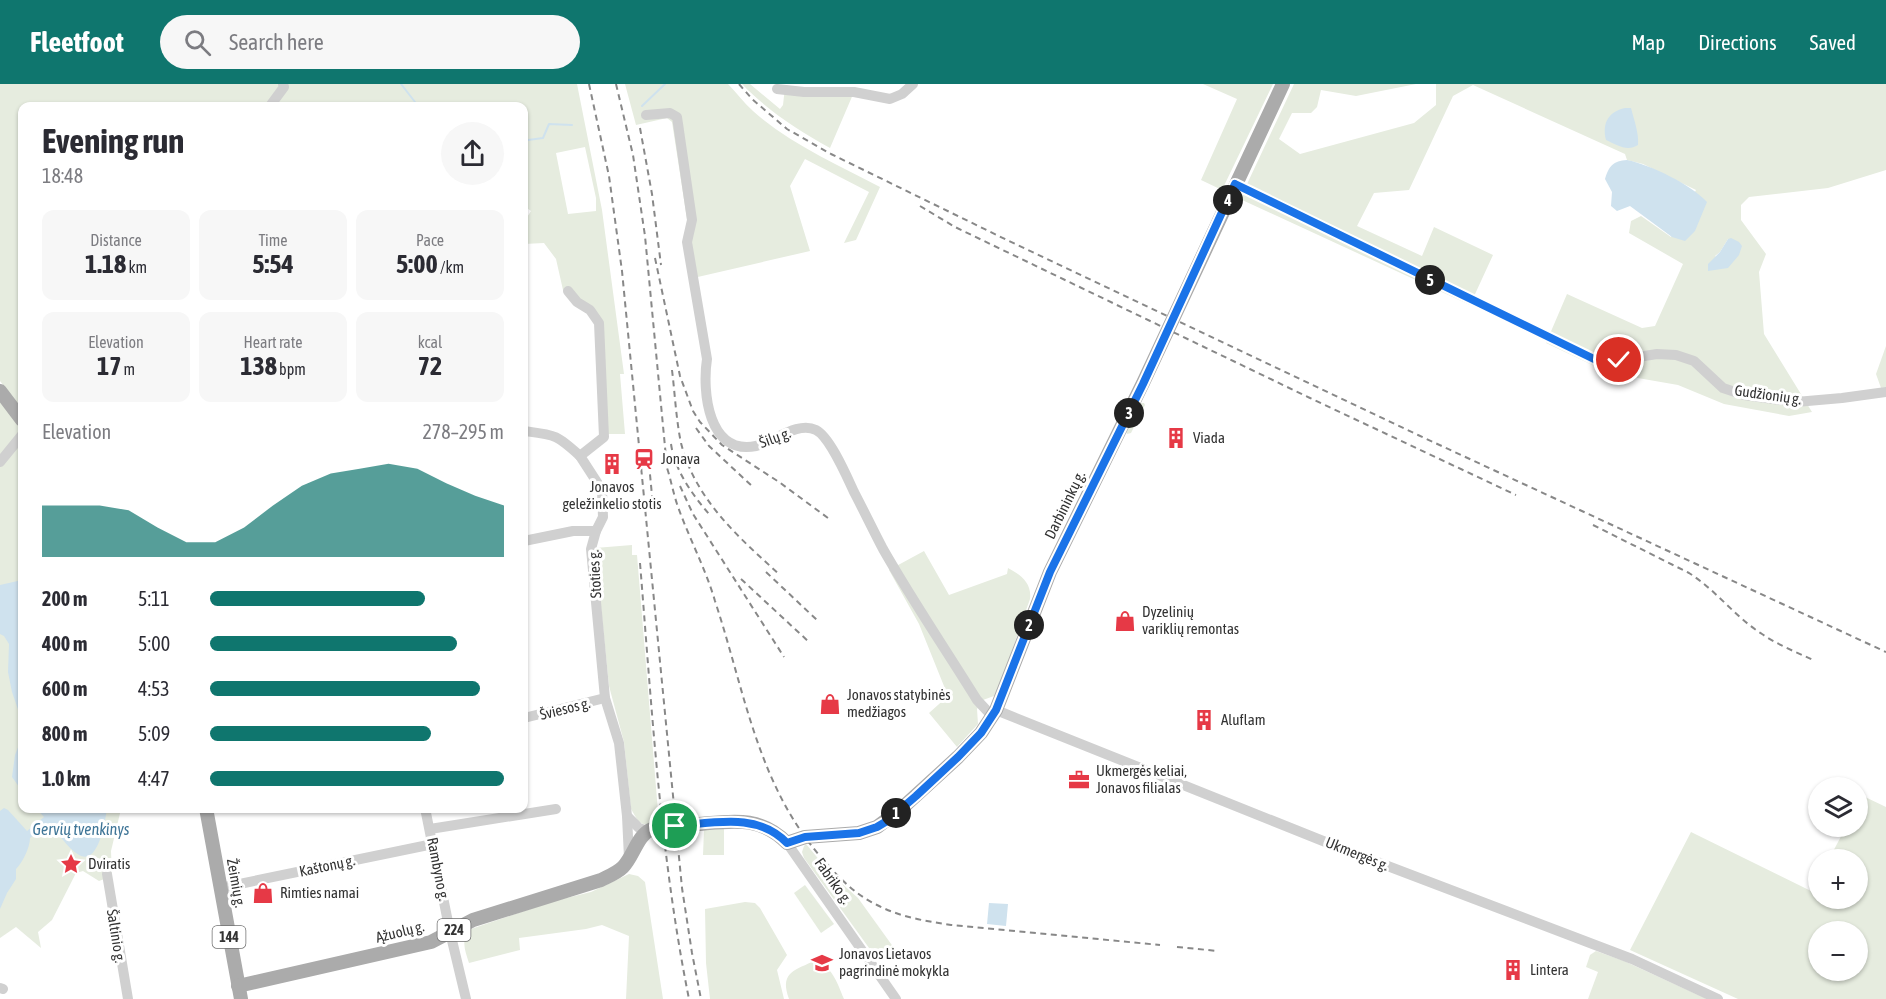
<!DOCTYPE html>
<meta charset="utf-8">
<style>
body{margin:0;font-family:"Asap Condensed",sans-serif;background:#f7f7f7;color:#2b2b33;height:100vh;display:flex;flex-direction:column;font-size:22px;white-space:nowrap}
*{box-sizing:border-box;margin:0}
p{font-size:20px;color:#7c7c81}
.icon{flex:none;width:33px;height:33px;fill:none;stroke:currentColor;stroke-width:2;stroke-linecap:round;stroke-linejoin:round}
.map{position:relative;flex:1;overflow:hidden}
.side{position:absolute;left:18px;top:18px;width:510px;height:711px;display:flex;flex-direction:column;background:#fff;border-radius:12px;box-shadow:0 2px 4px #0004}
.side>*{flex:none}
.tools{position:absolute;left:1808px;top:693px;display:grid;gap:12px}
.tools a{display:grid;place-items:center;width:60px;height:60px;border-radius:50%;background:#fff;box-shadow:0 2px 4px #0004;font-size:30px}
.pin{position:absolute;display:grid;place-items:center;width:51px;height:51px;color:#fff;margin:-26px;border:3px solid #fff;border-radius:50%;box-shadow:0 2px 6px #0007}
.km{position:absolute;width:30px;height:30px;margin:-15px;border-radius:50%;background:#222;color:#fff;font-size:16px;line-height:30px;text-align:center}
.round{display:grid;place-items:center;flex:none;width:63px;height:63px;border-radius:32px;background:#f7f7f7}
.summary{display:flex;align-items:center;justify-content:space-between;height:102px;padding:0 24px}
h1{font-size:33px;font-weight:700;line-height:45px}
.stats{display:grid;grid-template-columns:repeat(3,1fr);gap:9px;height:102px;padding:6px 24px}
.stats div{display:grid;align-content:center;border-radius:12px;background:#f7f7f7;text-align:center}
.stats b{font-size:26px;font-weight:700}
.stats small{font-size:16px;font-weight:400}
.stats p{font-size:16px}
.chart{height:168px;padding:12px 24px}
.chart p{display:flex;justify-content:space-between}
.chart svg{width:100%;height:108px;margin-top:6px;fill:#0f766e;opacity:.7}
ul{padding:0 24px;list-style:none;font-size:20px}
li{display:grid;grid-template-columns:96px 72px 1fr;align-items:center;height:45px}
li i{height:15px;border-radius:8px;background:#0f766e}
header{display:flex;align-items:center;gap:36px;box-sizing:border-box;height:84px;padding:0 30px;background:#0f766e;color:#fff}
header strong{font-size:28px}
nav{display:flex;gap:33px;margin-inline-start:auto;font-size:21px}
.search{width:420px;height:54px;background:#f7f7f7;display:flex;align-items:center;gap:15px;box-sizing:border-box;padding:0 21px;border-radius:33px;color:#7c7c81;font-size:22px}
.map>svg:first-child{display:block}
.green{fill:#e6ecdf;fill-rule:evenodd}
.water{fill:#cfe2ee}
.lines{fill:none;stroke-linecap:round;stroke-linejoin:round}
.stream{stroke:#cfe2ee;stroke-width:2}
.minor{stroke:#d0d0d0;stroke-width:10}
.major{stroke:#ababab;stroke-width:14}
.rail{stroke:#888;stroke-width:2;stroke-dasharray:6 4.5;stroke-linecap:butt}
.route-casing{stroke:#fff;stroke-width:12}
.route{stroke:#1a73e8;stroke-width:8}
.labels{text-anchor:middle;stroke-width:6;stroke-linejoin:round;paint-order:stroke}
.shield{fill:#fff;stroke:#707070;stroke-width:1.5}
.shield-label{font-size:14px;font-weight:bold;fill:#333}
.street-label{font-size:15px;fill:#333;stroke:#fff}
.poi-label{font-size:15px;fill:#333;stroke:#fff;text-anchor:start}
.water-label{font-size:16px;font-style:italic;fill:#3f7597;stroke:#fff}
</style>
<header>
<strong>Fleetfoot</strong>
<div class="search"><svg class="icon" aria-label="search" viewBox="0 0 24 24"><circle cx="10" cy="10" r="6"/><path d="M15 15l6 6"/></svg>Search here</div>
<nav><a>Map</a><a>Directions</a><a>Saved</a></nav>
</header>
<div class="map">
<svg width="1886" height="915" viewBox="0 0 1886 915">
<rect width="100%" height="100%" fill="#fff"/>
<g class="green">
<path d="M 0,0 L 577,0 L 602,126 L 624,290 L 620,290 L 625,350 L 602,350 L 597,243 L 590,228 L 571,217 L 563,206 L 556,175 L 544,159 L 524,160 L 524,138 L 531,127 L 524,122 L 524,22 L 22,22 L 22,325 L 0,297 ZM 585,63 L 596,114 L 596,127 L 568,130 L 556,69 Z"/>
<path d="M 625,0 L 728,0 C 737,9 744,19 753,27 C 790,60 837,80 880,103 L 856,156 L 844,159 L 869,108 L 805,75 L 790,102 L 810,167 L 689,195 L 687,135 L 672,38 L 667,34 L 636,41 Z"/>
<path d="M 742,0 L 750,0 L 780,25 L 783,21 L 785,3 L 854,8 L 830,64 C 798,46 768,27 742,0 Z"/>
<path d="M 1203,0 L 1273,0 L 1222,106 L 1201,96 L 1237,15 Z"/>
<path d="M 1294,0 L 1416,0 L 1356,12 L 1321,6 L 1317,23 L 1311,29 L 1292,29 L 1279,55 L 1300,70 L 1414,39 L 1436,21 L 1436,0 L 1886,0 L 1886,86 L 1828,104 L 1749,113 L 1741,121 L 1741,136 L 1766,170 L 1759,188 L 1764,250 L 1812,328 L 1789,332 L 1724,320 L 1678,301 L 1609,289 L 1546,259 L 1567,210 L 1642,244 L 1655,242 L 1683,180 L 1629,149 L 1631,137 L 1641,132 L 1671,153 L 1696,106 L 1643,80 L 1627,76 L 1625,70 L 1473,1 L 1453,12 L 1409,106 L 1374,109 L 1357,142 L 1422,172 L 1434,143 L 1493,171 L 1470,221 L 1240,115 ZM 1728,155 L 1728,184 L 1715,172 L 1720,168 Z"/>
<path d="M 1886,262 L 1886,303 L 1881,304 L 1876,290 Z"/>
<path d="M 0,316 L 22,345 L 22,724 L 121,725 L 111,767 L 112,792 L 99,797 L 83,787 L 76,789 L 52,836 L 38,848 L 41,864 L 16,843 L 0,854 Z"/>
<path d="M 1139,319 L 1144,319 L 1145,321 L 1131,349 L 1127,350 L 1126,348 Z"/>
<path d="M 632,461 L 632,471 L 637,471 L 659,740 L 643,740 L 638,737 L 631,725 L 624,658 L 609,602 L 595,464 Z"/>
<path d="M 924,467 L 949,511 L 1007,490 L 1008,484 C 1021,491 1032,499 1030,515 L 1001,598 L 994,612 L 983,616 L 977,625 L 978,640 L 957,663 L 929,629 L 948,612 L 919,540 L 889,486 Z"/>
<path d="M 1863,712 L 1886,723 L 1886,915 L 1738,915 L 1630,866 L 1691,748 L 1811,807 L 1818,795 L 1818,814 L 1857,814 L 1857,776 L 1829,775 L 1846,743 L 1857,742 L 1857,723 ZM 1818,848 L 1857,848 L 1857,886 L 1818,886 Z"/>
<path d="M 724,744 L 724,771 L 703,771 L 704,746 Z"/>
<path d="M 806,760 L 831,790 L 858,814 L 894,864 L 877,875 L 804,774 L 802,768 L 804,762 Z"/>
<path d="M 629,790 L 638,792 L 645,798 L 663,915 L 626,915 L 629,852 L 602,841 L 586,845 L 519,854 L 520,866 L 469,879 C 465,866 460,856 471,845 L 554,817 L 591,808 Z"/>
<path d="M 805,801 L 834,840 L 821,849 L 794,809 Z"/>
<path d="M 745,818 L 755,819 L 760,824 L 787,871 L 777,886 L 784,915 L 710,915 L 706,879 L 705,825 Z"/>
<path d="M 1596,867 L 1624,877 L 1707,915 L 1588,915 L 1598,888 L 1586,883 L 1590,871 Z"/>
<path d="M 812,878 C 832,879 837,899 844,915 L 789,915 C 780,890 792,887 812,878 Z"/>
</g>
<g class="water">
<path d="M 1625,24 L 1631,24 C 1634,36 1639,49 1638,61 C 1627,68 1617,61 1606,56 C 1602,39 1608,28 1625,24 Z"/>
<path d="M 1627,76 C 1651,81 1690,100 1707,118 L 1695,147 L 1685,157 L 1672,153 L 1630,122 L 1617,127 L 1611,122 L 1612,108 L 1605,95 C 1609,82 1613,77 1627,76 Z"/>
<path d="M 1731,154 L 1739,158 L 1742,162 L 1739,171 L 1728,184 L 1708,187 L 1708,180 L 1720,168 L 1728,155 Z"/>
<path d="M 22,496 L 22,637 L 12,608 L 8,588 L 9,560 L 4,552 L 0,550 L 0,501 Z"/>
<path d="M 22,653 L 22,707 L 12,693 L 15,671 Z"/>
<path d="M 4,724 L 8,726 L 27,747 L 44,733 L 37,725 L 107,725 C 105,736 99,782 79,771 C 67,764 59,749 49,739 L 30,754 C 30,763 23,778 16,785 L 16,795 L 7,809 L 0,825 L 0,727 Z"/>
<path d="M 989,819 L 1008,820 L 1006,842 L 987,840 Z"/>
</g>
<g class="lines">
<g class="stream">
<path d="M 401,0 L 415,18 L 414,22"/>
<path d="M 642,22 L 665,0"/>
<path d="M 524,55 L 528,56 L 543,54 L 549,40 L 572,41"/>
</g>
<g class="minor">
<path d="M 777,5 L 804,8 L 854,8 L 890,15 L 902,10 L 913,0"/>
<path d="M 270,22 L 284,3 L 283,0"/>
<path d="M 646,31 L 670,29 L 677,33 L 692,136 L 687,158 L 707,275 C 702,307 708,372 756,362 C 774,358 797,337 816,346 C 830,353 847,393 854,408 C 864,427 873,446 883,465 C 912,516 946,566 977,616 L 992,632"/>
<path d="M 1235,100 L 1594,275 L 1619,276 L 1657,270 L 1676,271 L 1694,277 L 1723,304 L 1744,311 L 1796,318 L 1842,314 L 1886,308"/>
<path d="M 568,207 L 577,218 L 590,226 L 599,239 L 604,353 L 580,372 L 602,406 L 603,433 L 596,447 L 591,465 L 605,614 L 619,659 L 627,732 L 639,744 L 647,747"/>
<path d="M 524,347 C 555,351 556,350 580,372"/>
<path d="M 0,378 L 22,351"/>
<path d="M 524,457 L 573,447 L 596,447"/>
<path d="M 996,626 L 1343,765 L 1632,875 L 1718,915"/>
<path d="M 524,634 L 605,614"/>
<path d="M 425,724 L 450,848 L 466,915"/>
<path d="M 627,732 L 629,774"/>
<path d="M 430,745 L 556,725"/>
<path d="M 787,759 L 896,915"/>
<path d="M 107,790 L 128,915"/>
<path d="M 220,804 L 433,760"/>
<path d="M 0,904 L 3,905"/>
</g>
<g class="major">
<path d="M 0,307 L 22,336"/>
<path d="M 206,724 L 241,915"/>
<path d="M 238,902 L 431,858 L 473,836 L 601,796 C 609,792 617,789 623,783 C 634,772 637,751 652,745 C 668,742 683,741 699,740 C 733,737 761,732 787,759 L 805,753 L 859,749 L 877,743 L 900,726 L 958,673 L 981,649 L 996,626 L 1050,488 L 1143,299 L 1283,0"/>
</g>
<g class="rail">
<path d="M 589,0 L 609,92 L 622,187 L 682,804 L 692,869 L 701,915"/>
<path d="M 616,0 L 633,71 L 645,152 L 667,384 C 671,396 673,408 677,420 C 688,452 705,483 715,517 C 746,611 758,706 828,781 C 842,797 858,812 877,821 C 900,833 925,837 951,841 L 1160,861"/>
<path d="M 739,0 L 752,15 L 787,45 L 831,70 L 1009,157 L 1418,351 L 1886,568"/>
<path d="M 640,44 L 652,110 L 661,181"/>
<path d="M 920,122 L 955,143 L 1310,314 L 1516,411"/>
<path d="M 655,174 L 680,292 L 693,327 L 700,338 L 722,361 L 779,398 L 828,434"/>
<path d="M 672,286 C 675,310 676,335 681,359 C 695,415 738,453 779,490"/>
<path d="M 696,344 L 709,362 L 753,403"/>
<path d="M 671,360 C 675,387 692,410 709,430"/>
<path d="M 649,380 L 653,422"/>
<path d="M 680,402 L 693,430 L 784,573"/>
<path d="M 1593,441 L 1689,489 C 1716,506 1735,533 1762,550 C 1778,561 1796,568 1813,576"/>
<path d="M 640,479 C 652,625 660,771 689,915"/>
<path d="M 766,488 L 818,537"/>
<path d="M 741,495 L 809,558"/>
<path d="M 1177,863 L 1218,867"/>
</g>
</g>
<g class="lines">
<defs>
<path id="route" d="M 675,742 C 715,739 757,728 787,759 L 805,753 L 859,749 L 877,743 L 887,737 L 916,712 L 958,673 L 981,649 L 996,626 L 1050,488 L 1143,300 L 1235,100 L 1594,275 L 1619,276"/>
</defs>
<use href="#route" class="route-casing"/>
<use href="#route" class="route"/>
</g>
<defs>
<symbol id="building-bare" viewBox="-9 -9 18 18"><path d="M-4-6H4V6H1V3H-1V6H-4ZM-2.5-4.3h1.7v1.8h-1.7ZM.8-4.3h1.7v1.8H.8ZM-2.5-1h1.7V.8h-1.7ZM.8-1h1.7V.8H.8Z" fill="#e63946" stroke="#fff" stroke-width="2.5" paint-order="stroke"/></symbol>
<symbol id="station-bare" viewBox="-9 -9 18 18"><path d="M-3-6H3Q5-6 5-4V2Q5 4 3 4L4.5 6H3L1.5 4h-3L-3 6H-4.5L-3 4Q-5 4-5 2V-4Q-5-6-3-6ZM-3.5-4v3h7v-3ZM-3.5 1v1.5H-2V1ZM2 1v1.5H3.5V1Z" fill="#e63946" stroke="#fff" stroke-width="2.5" paint-order="stroke"/></symbol>
<symbol id="shop-bare" viewBox="-9 -9 18 18"><path d="M-5-2.5h2.3a2.7 3.5 0 0 1 5.4 0H5L5.5 6h-11ZM-1.5-2.5h3a1.5 2.3 0 0 0-3 0Z" fill="#e63946" stroke="#fff" stroke-width="2.5" paint-order="stroke"/></symbol>
<symbol id="office-bare" viewBox="-9 -9 18 18"><path d="M-6-3h4V-5.5h4V-3h4V5H-6ZM-1-4.5V-3h2v-1.5ZM-6 0V1H6V0Z" fill="#e63946" stroke="#fff" stroke-width="2.5" paint-order="stroke"/></symbol>
<symbol id="sight-bare" viewBox="-9 -9 18 18"><path d="M0-6L1.8-2.2L6-1.7L2.9 1.2L3.7 5.4L0 3.3L-3.7 5.4L-2.9 1.2L-6-1.7L-1.8-2.2Z" fill="#e63946" stroke="#fff" stroke-width="2.5" paint-order="stroke"/></symbol>
<symbol id="school-bare" viewBox="-9 -9 18 18"><path d="M0-5L7-2L0 1L-7-2ZM-4 1L0 2.5L4 1V4Q0 6-4 4Z" fill="#e63946" stroke="#fff" stroke-width="2.5" paint-order="stroke"/></symbol>
</defs>
<g fill-rule="evenodd">
<use href="#building-bare" x="1161" y="339" width="30" height="30"/>
<use href="#station-bare" x="629" y="360" width="30" height="30"/>
<use href="#building-bare" x="597" y="365" width="30" height="30"/>
<use href="#shop-bare" x="1110" y="522" width="30" height="30"/>
<use href="#shop-bare" x="815" y="605" width="30" height="30"/>
<use href="#building-bare" x="1189" y="621" width="30" height="30"/>
<use href="#office-bare" x="1064" y="681" width="30" height="30"/>
<use href="#sight-bare" x="56" y="765" width="30" height="30"/>
<use href="#shop-bare" x="248" y="794" width="30" height="30"/>
<use href="#school-bare" x="807" y="864" width="30" height="30"/>
<use href="#building-bare" x="1498" y="871" width="30" height="30"/>
</g>
<g class="labels">
<g class="shield">
<rect x="437.5" y="835" width="33" height="22" rx="4.5"/>
<rect x="212.5" y="842" width="33" height="22" rx="4.5"/>
</g>
<g class="shield-label">
<text x="454" y="851">224</text>
<text x="229" y="858">144</text>
</g>
<g class="street-label">
<text transform="translate(1768 311) rotate(8)" y="5">Gudžionių g.</text>
<text transform="translate(775 354) rotate(-20)" y="5">Šilų g.</text>
<text transform="translate(1065 421) rotate(-64)" y="5">Darbininkų g.</text>
<text transform="translate(595 490) rotate(-93)" y="5">Stoties g.</text>
<text transform="translate(565 625) rotate(-14)" y="5">Šviesos g.</text>
<text transform="translate(1357 770) rotate(22)" y="5">Ukmergės g.</text>
<text transform="translate(327 782) rotate(-12)" y="5">Kaštonų g.</text>
<text transform="translate(438 785) rotate(79)" y="5">Rambyno g.</text>
<text transform="translate(833 797) rotate(55)" y="5">Fabriko g.</text>
<text transform="translate(236 799) rotate(80)" y="5">Žeimių g.</text>
<text transform="translate(400 848) rotate(-14)" y="5">Ąžuolų g.</text>
<text transform="translate(116 852) rotate(81)" y="5">Šaltinio g.</text>
</g>
<g class="poi-label">
<text x="1193" y="359">Viada</text>
<text x="661" y="380">Jonava</text>
<text x="612" y="408" text-anchor="middle">Jonavos<tspan x="612" dy="17">geležinkelio stotis</tspan></text>
<text x="1142" y="533">Dyzelinių<tspan x="1142" dy="17">variklių remontas</tspan></text>
<text x="847" y="616">Jonavos statybinės<tspan x="847" dy="17">medžiagos</tspan></text>
<text x="1221" y="641">Aluflam</text>
<text x="1096" y="692">Ukmergės keliai,<tspan x="1096" dy="17">Jonavos filialas</tspan></text>
<text x="88" y="785">Dviratis</text>
<text x="280" y="814">Rimties namai</text>
<text x="839" y="875">Jonavos Lietavos<tspan x="839" dy="17">pagrindinė mokykla</tspan></text>
<text x="1530" y="891">Lintera</text>
</g>
<g class="water-label">
<text x="81" y="751">Gervių tvenkinys</text>
</g>
</g>
</svg>
<div class="tools">
<a><svg class="icon" aria-label="layers" viewBox="0 0 24 24"><path d="M12 4l9 5-9 5-9-5zM3 14l9 5 9-5"/></svg></a>
<a>+</a>
<a>−</a>
</div>
<div class="pin" style="left:675px;top:742px;background:#1e9e55"><svg class="icon" aria-label="arrive" viewBox="0 0 24 24"><path d="M6 21V4h12l-3 4 3 4H6"/></svg></div>
<div class="pin" style="left:1619px;top:276px;background:#d93025"><svg class="icon" aria-label="check" viewBox="0 0 24 24"><path d="M5 12l5 5 9-10"/></svg></div>
<b class="km" style="left:896px;top:729px">1</b>
<b class="km" style="left:1029px;top:541px">2</b>
<b class="km" style="left:1129px;top:329px">3</b>
<b class="km" style="left:1228px;top:116px">4</b>
<b class="km" style="left:1430px;top:196px">5</b>
<section class="side">
<div class="summary"><div><h1>Evening run</h1><p>18:48</p></div><a class="round"><svg class="icon" aria-label="share" viewBox="0 0 24 24"><path d="M12 15V3M7 8l5-5 5 5M5 13v7h14v-7"/></svg></a></div>
<div class="stats">
<div><p>Distance</p><b>1.18<small> km</small></b></div>
<div><p>Time</p><b>5:54</b></div>
<div><p>Pace</p><b>5:00<small> /km</small></b></div>
</div>
<div class="stats">
<div><p>Elevation</p><b>17<small> m</small></b></div>
<div><p>Heart rate</p><b>138<small> bpm</small></b></div>
<div><p>kcal</p><b>72</b></div>
</div>
<div class="chart"><p><span>Elevation</span>278–295 m</p>
<svg viewBox="0 0 160 44" preserveAspectRatio="none"><path d="M0 44V23L10 23L20 23L30 25L40 32L50 38L60 38L70 32L80 23L90 15L100 10L110 8L120 6L130 8L140 14L150 19L160 23V44z"/></svg>
</div>
<ul>
<li><b>200 m</b>5:11<i style="width:73%"></i></li>
<li><b>400 m</b>5:00<i style="width:84%"></i></li>
<li><b>600 m</b>4:53<i style="width:92%"></i></li>
<li><b>800 m</b>5:09<i style="width:75%"></i></li>
<li><b>1.0 km</b>4:47<i style="width:100%"></i></li>
</ul>
</section>
</div>
